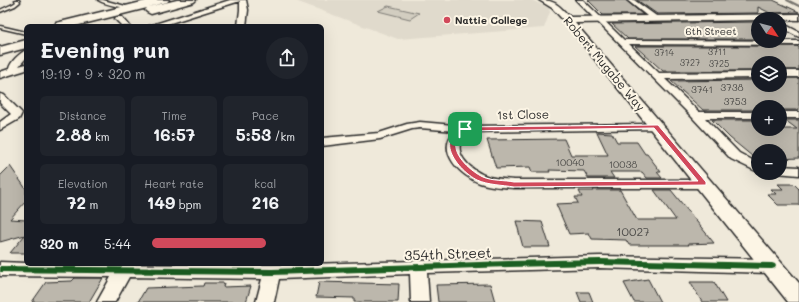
<!DOCTYPE html>
<meta charset="utf-8">
<style>
body{margin:0;font-family:Mali,sans-serif;background:#20242c;color:#f1f3f6;height:100vh;display:flex;flex-direction:column;font-size:15px;white-space:nowrap}
*{box-sizing:border-box;margin:0}
p{font-size:13px;color:#9ea1a6}
.icon{flex:none;width:22px;height:22px;fill:none;stroke:currentColor;stroke-width:2;stroke-linecap:round;stroke-linejoin:round}
.map{position:relative;flex:1;overflow:hidden}
.details{position:absolute;left:24px;top:24px;width:300px;height:242px;display:flex;flex-direction:column;background:#171b24;border-radius:6px;box-shadow:0 4px 16px #0002}
.details>*{flex:none}
.needle{width:26px;rotate:126deg}
.controls{position:absolute;left:751px;top:12px;display:grid;gap:8px}
.controls a{display:grid;place-items:center;width:36px;height:36px;border-radius:50%;background:#171b24;box-shadow:0 4px 16px #0002;font-size:20px}
.pin{position:absolute;display:grid;place-items:center;width:34px;height:34px;color:#fff;margin:-17px;border-radius:8px;box-shadow:0 2px 6px #0006}
.round{display:grid;place-items:center;flex:none;width:42px;height:42px;border-radius:21px;background:#20242c}
.summary{display:flex;align-items:center;justify-content:space-between;height:68px;padding:0 16px}
h1{font-size:22px;font-weight:700;line-height:30px}
.figures{display:grid;grid-template-columns:repeat(3,1fr);gap:6px;height:68px;padding:4px 16px}
.figures div{display:grid;align-content:center;border-radius:6px;background:#20242c;text-align:center}
.figures b{font-size:17px;font-weight:700}
.figures small{font-size:11px;font-weight:400}
.figures p{font-size:11px}
ul{padding:0 16px;list-style:none;font-size:13px}
li{display:grid;grid-template-columns:64px 48px 1fr;align-items:center;height:30px}
li i{height:10px;border-radius:5px;background:#d1495b}
.map>svg:first-child{display:block}
.built{fill:#e0dacc}
.green{fill:#d2cdc0;stroke:#7e7c76}
.lines{fill:none;stroke-linecap:round;stroke-linejoin:round}
.stream{stroke:#75736d;stroke-width:2}
.building{fill:#bcb7ac;stroke:#2b2b2b}
.service-casing{stroke:#2b2b2b;stroke-width:3}
.minor-casing{stroke:#2b2b2b;stroke-width:3}
.tertiary-casing{stroke:#2b2b2b;stroke-width:3}
.trunk-casing{stroke:#2b2b2b;stroke-width:3}
.service{fill:#fcf5e5;fill-rule:evenodd}
.minor{fill:#fcf5e5;fill-rule:evenodd}
.tertiary{fill:#fcf5e5;fill-rule:evenodd}
.trunk{fill:#fcf5e5;fill-rule:evenodd}
.cycleway-casing{stroke:#fcf5e5;stroke-width:2}
.cycleway{fill:#1b5e20;fill-rule:evenodd}
.route{fill:#d1495b;stroke:#fff;fill-rule:evenodd}
.poi-dot{fill:#d1495b;stroke:#fcf5e5;stroke-width:1.5}
.labels{text-anchor:middle;stroke-width:4;stroke-linejoin:round;paint-order:stroke}
.far-number-label{font-size:9px;fill:#4f4e4b}
.far-poi-label{font-size:10px;font-weight:bold;fill:#2b2b2b;stroke:#fcf5e5;text-anchor:start}
.far-street-label{font-size:10px;fill:#2b2b2b;stroke:#fcf5e5}
.number-label{font-size:10px;fill:#4f4e4b}
.street-label{font-size:12px;fill:#2b2b2b;stroke:#fcf5e5}
.near-number-label{font-size:12px;fill:#4f4e4b}
.near-street-label{font-size:14px;fill:#2b2b2b;stroke:#fcf5e5}
</style>
<div class="map">
<svg width="799" height="302" viewBox="0 0 799 302">
<rect width="100%" height="100%" fill="#efe9da"/>
<filter id="ink" filterUnits="userSpaceOnUse"><feTurbulence type="fractalNoise" baseFrequency=".025" numOctaves="2"/><feDisplacementMap in="SourceGraphic" scale="8" xChannelSelector="R" yChannelSelector="G"/><feConvolveMatrix kernelMatrix="1 2 1 2 8 2 1 2 1" color-interpolation-filters="sRGB"/></filter>
<g filter="url(#ink)">
<path class="built" d="M 293,0 L 531,0 L 549,8 L 550,12 L 544,28 L 398,39 Z"/>
<path class="green" d="M 388,6 L 419,13 L 410,19 L 378,11 Z"/>
<g class="lines">
<path class="stream" d="M 787,0 L 799,6"/>
</g>
<g class="building">
<path d="M 588,0 L 626,0 L 643,15 L 603,15 Z"/>
<path d="M 637,0 L 773,0 L 799,12 L 770,13 L 758,7 L 758,13 L 657,14 Z"/>
<path d="M 753,22 L 758,24 L 758,39 L 628,39 L 612,24 Z"/>
<path d="M 635,46 L 797,46 L 799,48 L 799,70 L 780,70 L 780,63 L 758,63 L 758,71 L 663,71 Z"/>
<path d="M 780,78 L 799,78 L 799,110 L 780,110 L 780,107 L 758,107 L 758,110 L 703,110 L 671,81 L 758,80 L 758,85 L 780,85 Z"/>
<path d="M 712,120 L 758,120 L 758,129 L 797,129 L 785,120 L 799,120 L 799,158 L 780,159 L 780,151 L 758,151 L 758,161 L 730,138 Z"/>
<path d="M 597,132 L 612,133 L 617,142 L 637,142 L 645,154 L 647,154 L 661,172 L 657,172 L 662,178 L 647,178 L 642,172 L 610,172 L 614,178 L 588,178 L 584,171 L 549,170 L 550,172 L 532,172 L 530,167 L 496,168 L 487,140 L 564,139 L 571,155 L 608,155 Z"/>
<path d="M 10,166 L 26,189 L 26,201 L 10,219 L 26,220 L 26,253 L 10,253 L 25,235 L 0,242 L 0,176 Z"/>
<path d="M 778,184 L 794,184 L 799,189 L 799,205 L 778,205 L 767,194 L 776,194 L 771,189 L 783,189 Z"/>
<path d="M 593,190 L 620,190 L 637,220 L 676,220 L 654,190 L 671,190 L 714,243 L 688,244 L 689,245 L 629,245 L 626,240 L 592,239 L 589,233 L 569,234 L 556,204 L 578,203 L 575,197 L 582,197 L 579,191 L 594,191 Z"/>
<path d="M 516,221 L 542,222 L 550,247 L 523,247 Z"/>
<path d="M 75,278 L 103,278 L 89,302 L 32,302 L 46,282 L 72,281 Z"/>
<path d="M 648,279 L 660,302 L 634,302 L 624,283 Z"/>
<path d="M 319,282 L 399,284 L 398,302 L 354,302 L 354,298 L 316,297 Z"/>
<path d="M 690,282 L 714,282 L 726,302 L 702,302 Z"/>
<path d="M 204,283 L 224,283 L 223,287 L 251,286 L 246,302 L 138,302 L 146,288 L 203,286 Z"/>
<path d="M 490,284 L 495,302 L 438,302 L 436,285 Z"/>
<path d="M 577,292 L 589,292 L 593,302 L 581,302 Z"/>
</g>
<g class="lines">
<defs>
<g id="service">
<path d="M 15,0 L 19,0 L 20,2 L 15,6 L 0,12 L 0,10 L 13,4 L 16,2 Z"/>
<path d="M 98,0 L 103,0 L 133,8 L 131,9 C 120,6 108,6 98,0 Z"/>
<path d="M 0,26 L 26,32 L 26,34 L 0,28 Z"/>
</g>
<g id="minor">
<path d="M 230,0 L 246,0 L 248,10 L 246,26 L 238,26 L 240,10 L 240,1 L 161,26 L 149,26 Z"/>
<path d="M 576,0 L 583,0 L 624,40 L 799,41 L 799,45 L 629,44 L 659,73 L 758,72 L 758,78 L 665,79 L 699,112 L 758,112 L 758,118 L 705,118 L 739,153 L 758,163 L 758,172 L 731,159 L 692,117 Z"/>
<path d="M 627,0 L 634,0 L 659,18 L 655,20 L 652,20 Z"/>
<path d="M 116,17 L 122,17 L 130,26 L 122,26 L 115,19 Z"/>
<path d="M 780,22 L 799,32 L 799,37 L 780,27 Z"/>
<path d="M 26,50 L 26,58 L 19,66 L 26,64 L 26,70 L 0,78 L 0,72 L 9,69 C 10,62 20,53 26,50 Z"/>
<rect x="780" y="71" width="19" height="6"/>
<path d="M 0,94 L 4,95 L 22,113 L 19,119 L 0,130 L 0,122 L 11,114 L 0,103 Z"/>
<rect x="780" y="112" width="19" height="6"/>
<path d="M 420,122 L 465,126 L 656,124 L 660,125 L 662,127 L 660,129 L 468,132 C 447,150 470,171 489,177 C 497,179 506,179 514,180 L 703,180 L 708,181 L 710,184 L 708,187 L 703,188 L 514,188 C 502,187 491,187 480,183 C 461,176 435,151 455,131 L 420,128 L 412,129 L 380,139 L 322,146 L 322,138 L 379,133 L 407,124 Z"/>
<path d="M 780,166 L 799,167 L 799,175 L 776,173 L 780,173 Z"/>
<path d="M 600,256 L 772,259 L 778,261 L 780,266 L 778,271 L 772,273 L 600,268 L 427,273 L 429,302 L 411,302 L 410,274 L 279,279 L 274,302 L 256,302 L 262,279 L 129,277 L 115,302 L 97,302 L 111,277 L 0,276 L 0,262 L 26,263 L 26,264 L 272,265 Z"/>
</g>
<path id="tertiary" d="M 539,0 C 556,0 559,6 570,17 L 799,14 L 799,20 L 758,19 L 758,20 L 575,23 L 799,283 L 799,302 L 788,302 L 565,22 L 552,8 Z"/>
<g id="trunk">
<path d="M 150,0 L 169,0 L 167,2 L 148,7 L 177,0 L 196,0 L 194,2 L 151,14 L 147,12 L 145,10 L 147,8 L 75,26 L 54,26 L 56,23 Z"/>
<path d="M 26,40 L 26,48 L 0,55 L 0,47 Z"/>
</g>
</defs>
<use href="#service" class="service-casing"/>
<use href="#minor" class="minor-casing"/>
<use href="#tertiary" class="tertiary-casing"/>
<use href="#trunk" class="trunk-casing"/>
<use href="#service" class="service"/>
<use href="#minor" class="minor"/>
<use href="#tertiary" class="tertiary"/>
<use href="#trunk" class="trunk"/>
<defs>
<path id="cycleway" d="M 600,259 L 772,263 L 775,264 L 776,266 L 775,268 L 772,269 L 600,265 L 509,267 L 272,275 L 0,272 L 0,266 L 272,269 L 509,261 Z"/>
</defs>
<use href="#cycleway" class="cycleway-casing"/>
<use href="#cycleway" class="cycleway"/>
</g>
</g>
<path class="route" d="M 656,125 L 658,125 L 706,182 L 706,185 L 514,187 C 502,185 488,185 477,180 C 458,170 433,139 465,127 ZM 654,128 L 698,181 L 514,182 C 504,180 492,181 483,177 C 472,172 453,156 456,142 C 457,137 463,134 466,131 Z"/>
<circle class="poi-dot" cx="447" cy="20" r="4"/>
<g class="labels">
<g class="far-number-label">
<text x="717" y="55">3711</text>
<text x="664" y="56">3714</text>
<text x="690" y="66">3727</text>
<text x="719" y="67">3725</text>
</g>
<g class="far-poi-label">
<text x="455" y="24">Nattie College</text>
</g>
<g class="far-street-label">
<text x="711" y="35">6th Street</text>
</g>
<g class="number-label">
<text x="732" y="91">3738</text>
<text x="702" y="93">3741</text>
<text x="735" y="105">3753</text>
<text x="570" y="166">10040</text>
<text x="623" y="168">10038</text>
</g>
<g class="street-label">
<text transform="translate(604 64) rotate(50)" y="4">Robert Mugabe Way</text>
<text transform="translate(523 115) rotate(-1)" y="4">1st Close</text>
</g>
<g class="near-number-label">
<text x="633" y="236">10027</text>
</g>
<g class="near-street-label">
<text transform="translate(448 254) rotate(-2)" y="5">354th Street</text>
</g>
</g>
</svg>
<div class="controls">
<a><svg class="needle" viewBox="-14 -14 28 28"><path d="M0-13l5 13h-10z" fill="#e53935"/><path d="M0 13l5-13h-10z" fill="#9ea1a6"/></svg></a>
<a><svg class="icon" aria-label="layers" viewBox="0 0 24 24"><path d="M12 4l9 5-9 5-9-5zM3 14l9 5 9-5"/></svg></a>
<a>+</a>
<a>−</a>
</div>
<div class="pin" style="left:465px;top:129px;background:#1e9e55"><svg class="icon" aria-label="arrive" viewBox="0 0 24 24"><path d="M6 21V4h12l-3 4 3 4H6"/></svg></div>
<section class="details">
<div class="summary"><div><h1>Evening run</h1><p>19:19 · 9 × 320 m</p></div><a class="round"><svg class="icon" aria-label="share" viewBox="0 0 24 24"><path d="M12 15V3M7 8l5-5 5 5M5 13v7h14v-7"/></svg></a></div>
<div class="figures">
<div><p>Distance</p><b>2.88<small> km</small></b></div>
<div><p>Time</p><b>16:57</b></div>
<div><p>Pace</p><b>5:53<small> /km</small></b></div>
</div>
<div class="figures">
<div><p>Elevation</p><b>72<small> m</small></b></div>
<div><p>Heart rate</p><b>149<small> bpm</small></b></div>
<div><p>kcal</p><b>216</b></div>
</div>
<ul>
<li><b>320 m</b>5:44<i style="width:73%"></i></li>
</ul>
</section>
</div>
